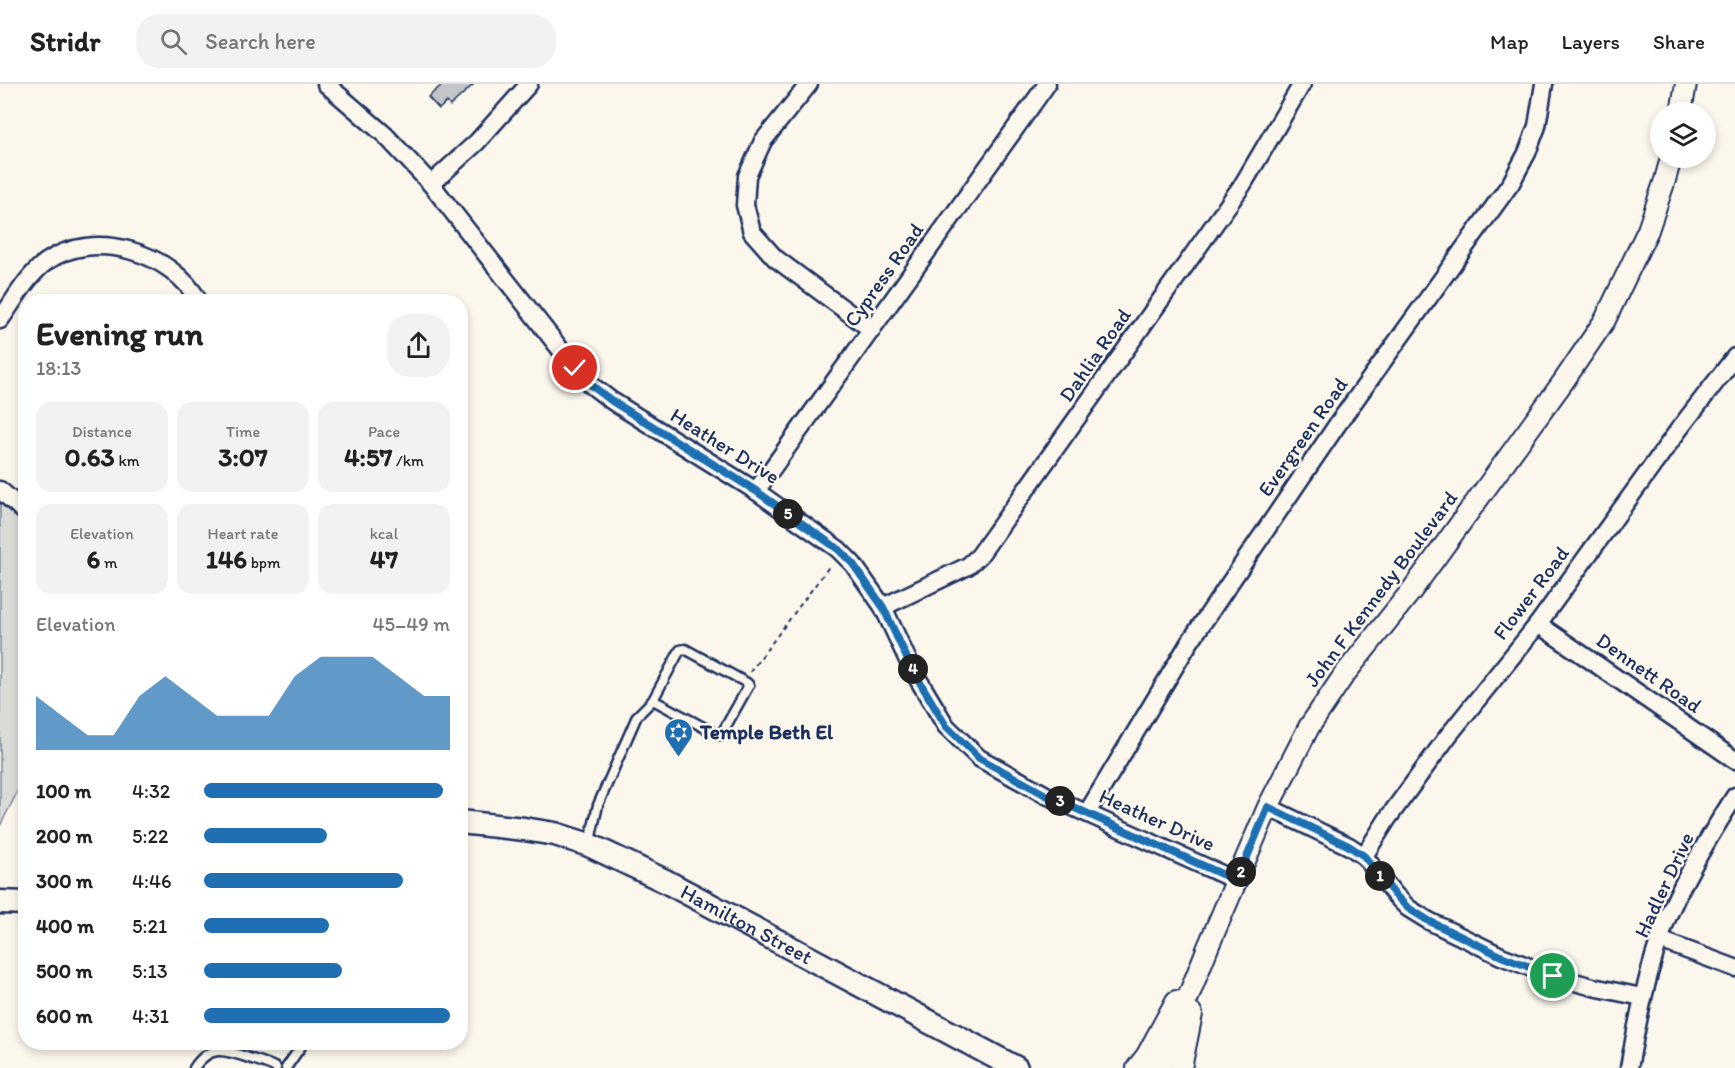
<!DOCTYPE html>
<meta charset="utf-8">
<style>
body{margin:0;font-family:Itim,sans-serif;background:#f2f2f2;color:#222;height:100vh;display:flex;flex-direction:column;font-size:22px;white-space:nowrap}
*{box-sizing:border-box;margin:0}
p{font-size:20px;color:#767676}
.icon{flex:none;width:33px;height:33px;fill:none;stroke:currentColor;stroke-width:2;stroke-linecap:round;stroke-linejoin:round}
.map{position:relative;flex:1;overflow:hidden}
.details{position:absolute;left:18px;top:210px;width:450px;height:756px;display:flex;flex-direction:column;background:#fff;border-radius:24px;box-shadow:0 3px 9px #0003}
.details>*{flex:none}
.fabs{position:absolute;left:1650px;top:18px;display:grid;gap:12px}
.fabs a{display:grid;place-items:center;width:66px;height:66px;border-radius:50%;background:#fff;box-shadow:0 3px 9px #0003;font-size:30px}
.pin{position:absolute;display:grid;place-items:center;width:51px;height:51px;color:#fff;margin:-26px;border:3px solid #fff;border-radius:50%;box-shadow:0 2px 6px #0007}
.km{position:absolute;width:30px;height:30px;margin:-15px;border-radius:50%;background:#222;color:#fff;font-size:16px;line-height:30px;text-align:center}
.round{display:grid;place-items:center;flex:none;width:63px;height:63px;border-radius:24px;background:#f2f2f2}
.headline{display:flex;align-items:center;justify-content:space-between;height:102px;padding:0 18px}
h1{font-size:33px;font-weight:800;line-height:45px}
.metrics{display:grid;grid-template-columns:repeat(3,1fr);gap:9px;height:102px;padding:6px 18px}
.metrics div{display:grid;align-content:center;border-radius:15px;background:#f2f2f2;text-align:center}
.metrics b{font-size:26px;font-weight:800}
.metrics small{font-size:16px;font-weight:400}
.metrics p{font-size:16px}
.chart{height:168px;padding:12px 18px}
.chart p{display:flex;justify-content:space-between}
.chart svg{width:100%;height:108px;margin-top:6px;fill:#1f6fb2;opacity:.7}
ul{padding:0 18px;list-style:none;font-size:20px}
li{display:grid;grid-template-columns:96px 72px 1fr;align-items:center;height:45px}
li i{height:15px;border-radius:8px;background:#1f6fb2}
header{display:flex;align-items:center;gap:36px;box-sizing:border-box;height:84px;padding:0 30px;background:#fff;border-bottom:2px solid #e0e0e0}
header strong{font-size:28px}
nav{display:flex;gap:33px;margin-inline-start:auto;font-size:21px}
.search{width:420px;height:54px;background:#f2f2f2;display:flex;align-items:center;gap:15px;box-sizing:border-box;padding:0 21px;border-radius:24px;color:#767676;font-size:22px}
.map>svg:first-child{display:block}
.green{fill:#dadad7;stroke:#7a849a;stroke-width:1.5}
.building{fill:#c3c5c9;stroke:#1b2f5e;stroke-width:1.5}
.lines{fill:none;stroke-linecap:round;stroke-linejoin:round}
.service-casing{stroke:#1b2f5e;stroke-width:13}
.minor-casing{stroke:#1b2f5e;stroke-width:21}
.tertiary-casing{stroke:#1b2f5e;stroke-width:24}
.secondary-casing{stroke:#1b2f5e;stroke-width:27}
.path{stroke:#1b2f5e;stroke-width:2;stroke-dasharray:4.5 4.5;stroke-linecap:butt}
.service{stroke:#fbf7ec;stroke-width:8}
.minor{stroke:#fbf7ec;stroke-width:16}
.tertiary{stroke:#fbf7ec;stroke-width:20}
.secondary{stroke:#fbf7ec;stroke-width:22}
.route-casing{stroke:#fff;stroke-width:12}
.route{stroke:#1f6fb2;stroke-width:8}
.labels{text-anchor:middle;stroke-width:5;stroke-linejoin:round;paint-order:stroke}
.street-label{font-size:21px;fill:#1b2f5e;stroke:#fbf7ec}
.poi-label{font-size:21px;font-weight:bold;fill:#1b2f5e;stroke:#fbf7ec;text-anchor:start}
</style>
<header>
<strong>Stridr</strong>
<div class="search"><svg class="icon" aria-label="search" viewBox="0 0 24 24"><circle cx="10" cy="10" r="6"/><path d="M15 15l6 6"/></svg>Search here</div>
<nav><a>Map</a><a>Layers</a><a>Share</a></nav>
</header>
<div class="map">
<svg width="1735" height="984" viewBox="0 0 1735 984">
<rect width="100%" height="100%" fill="#fbf7ec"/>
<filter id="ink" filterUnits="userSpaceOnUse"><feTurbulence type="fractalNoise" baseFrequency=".0167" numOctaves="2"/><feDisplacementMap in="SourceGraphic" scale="12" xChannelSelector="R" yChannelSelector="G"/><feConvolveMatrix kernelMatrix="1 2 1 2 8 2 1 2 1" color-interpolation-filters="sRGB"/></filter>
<g filter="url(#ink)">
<path class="green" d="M 0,400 L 25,422 L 26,691 L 0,742 Z"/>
<path class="building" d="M 443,0 L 474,0 L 450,22 L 447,18 L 439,25 L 428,13 Z"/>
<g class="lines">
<defs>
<g id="service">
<path d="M 589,761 L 598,721 L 637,632 L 653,616 L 680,566 L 685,565 L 747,599 L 749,601 L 721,651 L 718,651 L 653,616"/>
<path d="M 194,984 C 210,960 225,966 249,974 C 258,977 267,979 276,984"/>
<path d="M 286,984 L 304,958"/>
</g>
<g id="minor">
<path d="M 326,0 L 385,51 L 431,100 L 575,284 L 591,301 L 612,317 L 756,407 L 838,465 L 853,480 L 883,523 L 912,585 L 946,642 L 979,674 L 1046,711 L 1237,797"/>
<path d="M 809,0 L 763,57 L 747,92 L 745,121 L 752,148 L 775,174 L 872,246"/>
<path d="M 431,100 L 477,58 L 529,0"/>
<path d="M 0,236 C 14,217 27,192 46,178 C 93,144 173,168 199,218"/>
<path d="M 0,406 L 26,429"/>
<path d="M 756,407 L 1047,0"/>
<path d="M 883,523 L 968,482 L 979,472 L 1243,100 L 1302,0"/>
<path d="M 1538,540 L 1735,676"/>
<path d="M 1268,723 L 1349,762 L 1364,772 L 1395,811 L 1408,824 L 1429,837 L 1501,872 L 1553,892 L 1593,903 L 1642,913"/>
<path d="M 1087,729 L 1189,559 L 1337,341 L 1511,99 L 1527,69 L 1537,42 L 1544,0"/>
<path d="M 1364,772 L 1388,734 L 1448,652 L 1538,540 L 1680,344 L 1735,273"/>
<path d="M 1660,856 L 1735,884"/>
<path d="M 1629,984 C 1638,934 1648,884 1666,837 C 1682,797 1712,748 1735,712"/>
</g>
<g id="tertiary">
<path d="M 1681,28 L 1686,0"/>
<path d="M 1137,984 L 1147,971 L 1176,917"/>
<path d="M 1160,984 L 1208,863 L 1268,723 L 1309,643 L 1344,591 L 1412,506 L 1563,298 L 1605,236 L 1648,146 L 1665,96 L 1671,74"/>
<path d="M 1181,984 L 1192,930"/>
</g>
<g id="secondary">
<path id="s1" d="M 460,738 L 524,745 L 555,750 L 589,761 L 665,797 L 1016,984"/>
<path d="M 0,818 L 26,819"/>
</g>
</defs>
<use href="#service" class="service-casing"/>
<use href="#minor" class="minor-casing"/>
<use href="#tertiary" class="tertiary-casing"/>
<use href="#secondary" class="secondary-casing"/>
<path class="path" d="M 750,588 L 831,480"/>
<use href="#service" class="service"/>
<use href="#minor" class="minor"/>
<use href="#tertiary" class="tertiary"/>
<use href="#secondary" class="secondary"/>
</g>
</g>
<g class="lines" filter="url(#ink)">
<defs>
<path id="route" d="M 575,284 L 591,301 L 612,317 L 756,407 L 838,465 L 853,480 L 883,523 L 912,585 L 946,642 L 979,674 L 1046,711 L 1237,797 L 1268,723 L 1349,762 L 1364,772 L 1395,811 L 1408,824 L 1429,837 L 1501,872 L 1553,892"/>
</defs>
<use href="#route" class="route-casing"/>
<use href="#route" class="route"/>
</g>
<defs>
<symbol id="synagogue-pin" viewBox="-11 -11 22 30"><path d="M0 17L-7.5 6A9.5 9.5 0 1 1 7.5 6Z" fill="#1f6fb2" stroke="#fbf7ec"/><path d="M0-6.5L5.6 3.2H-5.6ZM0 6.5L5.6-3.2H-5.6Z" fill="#fff"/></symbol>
</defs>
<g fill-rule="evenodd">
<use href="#synagogue-pin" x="662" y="632" width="33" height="45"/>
</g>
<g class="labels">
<g class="street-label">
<text transform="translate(884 191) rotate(-55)" y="7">Cypress Road</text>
<text transform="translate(1095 271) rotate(-55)" y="7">Dahlia Road</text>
<text transform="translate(1303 353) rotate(-55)" y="7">Evergreen Road</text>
<text transform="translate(725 362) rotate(32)" y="7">Heather Drive</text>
<text transform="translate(1381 505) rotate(-53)" y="7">John F Kennedy Boulevard</text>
<text transform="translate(1531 509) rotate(-53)" y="7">Flower Road</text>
<text transform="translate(1649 589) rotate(35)" y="7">Dennett Road</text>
<text transform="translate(1157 736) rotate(24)" y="7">Heather Drive</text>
<text transform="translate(1664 801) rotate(-65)" y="7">Hadler Drive</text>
<text dy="7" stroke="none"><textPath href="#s1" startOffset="308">Hamilton Street</textPath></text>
</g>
<g class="poi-label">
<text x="700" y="655">Temple Beth El</text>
</g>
</g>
</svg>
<div class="fabs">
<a><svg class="icon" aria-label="layers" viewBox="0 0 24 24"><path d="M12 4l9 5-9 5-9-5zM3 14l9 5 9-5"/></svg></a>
</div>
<div class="pin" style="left:1553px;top:892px;background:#1e9e55"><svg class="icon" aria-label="arrive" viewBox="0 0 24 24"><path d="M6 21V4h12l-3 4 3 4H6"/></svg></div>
<div class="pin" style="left:575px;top:284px;background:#d93025"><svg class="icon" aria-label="check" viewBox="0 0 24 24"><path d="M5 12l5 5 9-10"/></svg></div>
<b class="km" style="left:1380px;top:792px">1</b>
<b class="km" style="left:1241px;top:788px">2</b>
<b class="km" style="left:1060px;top:717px">3</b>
<b class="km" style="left:913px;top:585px">4</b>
<b class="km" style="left:788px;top:430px">5</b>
<section class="details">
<div class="headline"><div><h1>Evening run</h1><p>18:13</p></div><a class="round"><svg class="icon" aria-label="share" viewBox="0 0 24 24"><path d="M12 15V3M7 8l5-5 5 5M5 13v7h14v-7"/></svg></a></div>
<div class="metrics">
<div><p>Distance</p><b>0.63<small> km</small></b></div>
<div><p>Time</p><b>3:07</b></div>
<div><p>Pace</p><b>4:57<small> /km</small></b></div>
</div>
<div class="metrics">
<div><p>Elevation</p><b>6<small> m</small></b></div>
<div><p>Heart rate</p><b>146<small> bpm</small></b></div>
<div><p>kcal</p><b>47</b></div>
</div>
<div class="chart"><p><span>Elevation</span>45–49 m</p>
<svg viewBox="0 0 160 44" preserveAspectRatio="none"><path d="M0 44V22L10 30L20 38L30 38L40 22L50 14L60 22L70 30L80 30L90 30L100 14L110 6L120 6L130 6L140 14L150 22L160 22V44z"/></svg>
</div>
<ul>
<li><b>100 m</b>4:32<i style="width:97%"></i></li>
<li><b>200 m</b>5:22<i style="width:50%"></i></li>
<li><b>300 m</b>4:46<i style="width:81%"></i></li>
<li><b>400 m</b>5:21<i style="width:51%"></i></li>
<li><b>500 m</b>5:13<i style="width:56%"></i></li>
<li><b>600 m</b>4:31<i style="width:100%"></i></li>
</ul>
</section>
</div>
